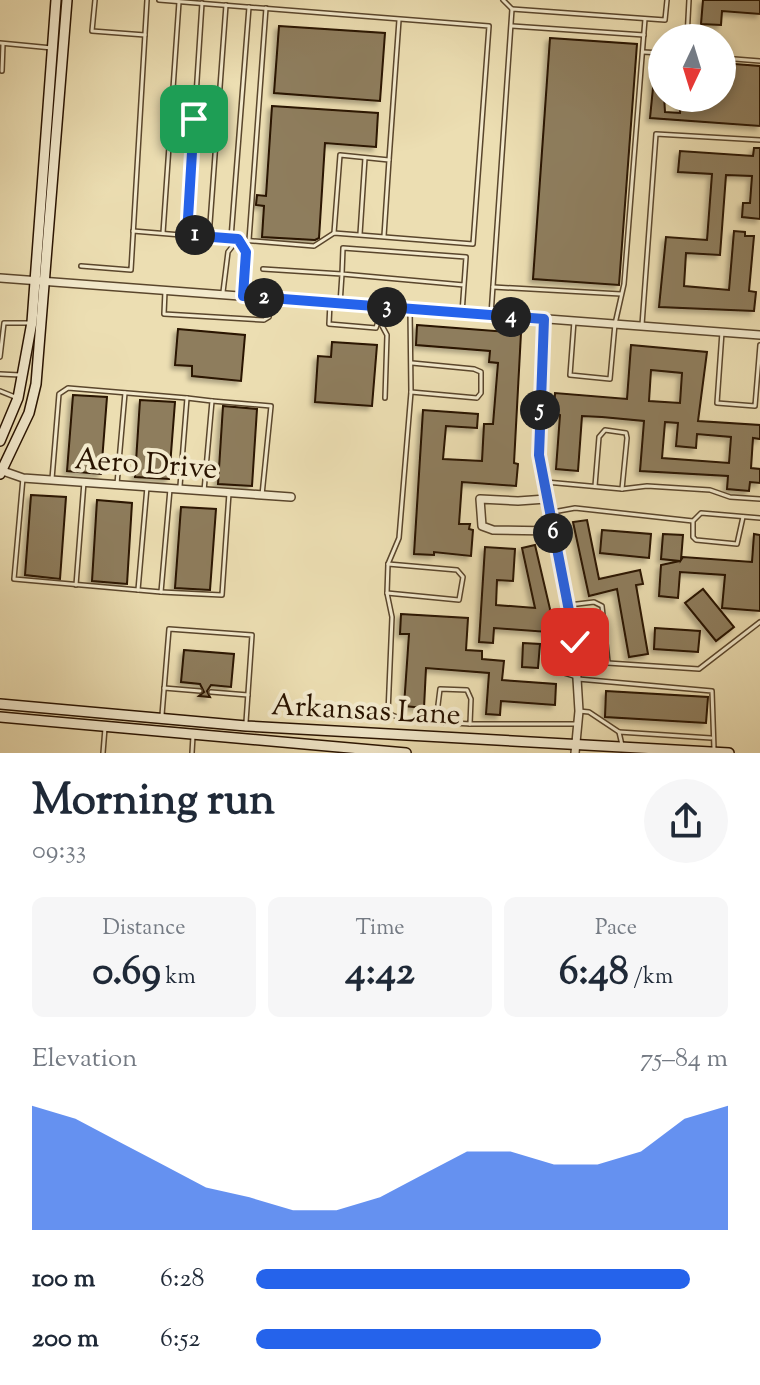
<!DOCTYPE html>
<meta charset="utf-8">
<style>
body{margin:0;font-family:"Sorts Mill Goudy",serif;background:#f6f6f7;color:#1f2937;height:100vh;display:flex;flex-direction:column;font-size:30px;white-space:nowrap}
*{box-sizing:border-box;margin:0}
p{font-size:26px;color:#747a83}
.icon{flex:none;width:44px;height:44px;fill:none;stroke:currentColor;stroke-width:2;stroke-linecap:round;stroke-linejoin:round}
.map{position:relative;height:753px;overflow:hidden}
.side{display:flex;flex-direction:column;background:#fff;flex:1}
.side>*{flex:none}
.needle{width:52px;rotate:184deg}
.tools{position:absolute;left:648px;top:24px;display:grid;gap:16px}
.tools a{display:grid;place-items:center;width:88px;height:88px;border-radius:50%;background:#fff;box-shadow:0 4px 12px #0003;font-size:40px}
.pin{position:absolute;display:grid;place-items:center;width:68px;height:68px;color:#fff;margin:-34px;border-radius:16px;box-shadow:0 4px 12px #0006}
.km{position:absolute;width:40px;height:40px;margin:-20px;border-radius:50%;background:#222;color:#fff;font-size:22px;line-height:40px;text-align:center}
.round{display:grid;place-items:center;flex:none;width:84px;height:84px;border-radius:42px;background:#f6f6f7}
.headline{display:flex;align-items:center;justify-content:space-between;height:136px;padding:0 32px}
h1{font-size:44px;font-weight:800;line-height:60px}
.metrics{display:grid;grid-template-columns:repeat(3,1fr);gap:12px;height:136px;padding:8px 32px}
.metrics div{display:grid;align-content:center;border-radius:12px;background:#f6f6f7;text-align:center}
.metrics b{font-size:40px;font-weight:800}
.metrics small{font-size:22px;font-weight:400}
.metrics p{font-size:22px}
.chart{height:224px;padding:16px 32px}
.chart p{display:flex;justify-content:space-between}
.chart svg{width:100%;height:144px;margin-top:8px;fill:#2563eb;opacity:.7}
ul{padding:0 32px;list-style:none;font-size:26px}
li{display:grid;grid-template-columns:128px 96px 1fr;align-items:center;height:60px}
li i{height:20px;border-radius:10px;background:#2563eb}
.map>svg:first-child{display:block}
.building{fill:#8e7d5d;stroke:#291300;stroke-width:2;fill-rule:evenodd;filter:url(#shadow)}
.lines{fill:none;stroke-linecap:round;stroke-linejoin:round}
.lane-casing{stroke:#5a462c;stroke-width:6}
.street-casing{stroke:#5a462c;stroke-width:10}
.secondary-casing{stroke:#291300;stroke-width:12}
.lane{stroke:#f3eacd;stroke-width:3}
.street{stroke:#f3eacd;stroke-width:7}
.secondary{stroke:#f3eacd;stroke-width:9}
.route-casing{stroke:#fff;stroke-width:16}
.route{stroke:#2563eb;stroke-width:10}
.labels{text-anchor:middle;stroke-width:8;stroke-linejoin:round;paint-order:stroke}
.street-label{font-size:30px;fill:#291300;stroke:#f3eacd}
</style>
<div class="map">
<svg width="760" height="753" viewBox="0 0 760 753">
<defs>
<filter id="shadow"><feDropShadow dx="-3.5" dy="3.5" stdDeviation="2" flood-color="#0004"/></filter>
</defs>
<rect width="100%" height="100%" fill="#ecdeb2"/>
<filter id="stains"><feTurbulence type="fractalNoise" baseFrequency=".0025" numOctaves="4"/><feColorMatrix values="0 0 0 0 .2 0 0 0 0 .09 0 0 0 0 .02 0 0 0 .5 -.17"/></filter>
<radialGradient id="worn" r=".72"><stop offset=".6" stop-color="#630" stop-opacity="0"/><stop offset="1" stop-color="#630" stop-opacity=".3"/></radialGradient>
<g class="building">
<path d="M 703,0 L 760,0 L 760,14 L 722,11 L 721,25 L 701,24 Z"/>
<path d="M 279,26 L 385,33 L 380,101 L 274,93 Z"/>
<path d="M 550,38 L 637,44 L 619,285 L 533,279 Z"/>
<path d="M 656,58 L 662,59 L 665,112 L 680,113 L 681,98 L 722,98 L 722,63 L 760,66 L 760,126 L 650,118 Z"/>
<path d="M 272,106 L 378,113 L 376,147 L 325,143 L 319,238 L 315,240 L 262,237 L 264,206 L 256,205 L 257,195 L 266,196 Z"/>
<path d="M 754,148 L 760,148 L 760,219 L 742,217 L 743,203 L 750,203 L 752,176 L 726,175 L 720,255 L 686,253 L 684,286 L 729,290 L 734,231 L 745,232 L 745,236 L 754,236 L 749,291 L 756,292 L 754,311 L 659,307 L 666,237 L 707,240 L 712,174 L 678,172 L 680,151 L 753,156 Z"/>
<path d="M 417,325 L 521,333 L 514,463 L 518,464 L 516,486 L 462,482 L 459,524 L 470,524 L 469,529 L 473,530 L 471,556 L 434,552 L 434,555 L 414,554 L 423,410 L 478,414 L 477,428 L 446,426 L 443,459 L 482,461 L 484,424 L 493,424 L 498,363 L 489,362 L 490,351 L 416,345 Z"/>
<path d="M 178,329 L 245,335 L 241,381 L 192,376 L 192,366 L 175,365 Z"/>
<path d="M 332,342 L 377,345 L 372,406 L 315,402 L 318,356 L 331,357 Z"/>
<path d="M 631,345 L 707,352 L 698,421 L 760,425 L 760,439 L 753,438 L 751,468 L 760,469 L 760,483 L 750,482 L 749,491 L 727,489 L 728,476 L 640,471 L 644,421 L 602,417 L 582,416 L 578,471 L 556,469 L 560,415 L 554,414 L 555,393 L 627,399 ZM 651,370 L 682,373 L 680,403 L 649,401 ZM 665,422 L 678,423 L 676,446 L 696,448 L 697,434 L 731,437 L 729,463 L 662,458 Z"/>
<path d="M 73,395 L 107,397 L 101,474 L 67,471 Z"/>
<path d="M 140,400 L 175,402 L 169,479 L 135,477 Z"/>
<path d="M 223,406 L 257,409 L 252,486 L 218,484 Z"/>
<path d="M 31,495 L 66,497 L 60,579 L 25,575 Z"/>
<path d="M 97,500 L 132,503 L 127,584 L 92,581 Z"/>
<path d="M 181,507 L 216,509 L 210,590 L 175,588 Z"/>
<path d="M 587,520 L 599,579 L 640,570 L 643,584 L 636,585 L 648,654 L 629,657 L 617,589 L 589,596 L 573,522 Z"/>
<path d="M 602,530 L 651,534 L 649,558 L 600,553 Z"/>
<path d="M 663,534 L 683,535 L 681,560 L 683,557 L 752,562 L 754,534 L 760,535 L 760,611 L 722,608 L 725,575 L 680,572 L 678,598 L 659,596 L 661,565 L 680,561 L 661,559 Z"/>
<path d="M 535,545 L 550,609 L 548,632 L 494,628 L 493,643 L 479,642 L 485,547 L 515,549 L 513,581 L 497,580 L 496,605 L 535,608 L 522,548 Z"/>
<path d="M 703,589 L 734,627 L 716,641 L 685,603 Z"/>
<path d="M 401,614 L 468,618 L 466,650 L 482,651 L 482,659 L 504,661 L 502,680 L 556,684 L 555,705 L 501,701 L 500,715 L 486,714 L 489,673 L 426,668 L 424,708 L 404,706 L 409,634 L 400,634 Z"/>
<path d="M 655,628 L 700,631 L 698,652 L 654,649 Z"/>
<path d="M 523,643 L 540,644 L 538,668 L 522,667 Z"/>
<path d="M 184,650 L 234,654 L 231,687 L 211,685 L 207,691 L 210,697 L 199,696 L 204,692 L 200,684 L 181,682 Z"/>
<path d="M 606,691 L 708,697 L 706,723 L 605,717 Z"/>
</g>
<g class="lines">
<defs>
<g id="lane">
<path d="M 95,0 L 92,31 L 145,35"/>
<path d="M 503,0 L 512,9"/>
<path d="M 512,26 L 644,35"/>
<path d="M 687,38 L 689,0"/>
<path d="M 0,43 L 52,48"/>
<path d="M 643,52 L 662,53"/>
<path d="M 722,58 L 760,61"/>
<path d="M 2,71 L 3,44"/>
<path d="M 389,160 L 399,20"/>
<path d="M 133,231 L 314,246 L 334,233 L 473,244 L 489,26 L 159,0"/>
<path d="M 163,233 L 179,2"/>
<path d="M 334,233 L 340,155 L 389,160 L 384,236"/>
<path d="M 360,234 L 365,158"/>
<path d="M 187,235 L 202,3"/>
<path d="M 209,237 L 226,5"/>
<path d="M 231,238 L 249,7"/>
<path d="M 238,239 L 246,252 L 243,296"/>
<path d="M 249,240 L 266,8"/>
<path d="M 81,266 L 131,270 L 147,0"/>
<path d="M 263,269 L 342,274 L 340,304"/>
<path d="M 493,287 L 621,294"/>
<path d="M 165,291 L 164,314 L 264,320 L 269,317 L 271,298"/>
<path d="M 223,292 L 228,252 L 238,239"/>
<path d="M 330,303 L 329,324 L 376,328 L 382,307"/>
<path d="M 410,309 L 411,392 L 399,538 L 388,564 L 387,593 L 392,617 L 388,713 C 409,725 446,722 470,724 L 471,699 L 467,690 L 440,689 L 436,721"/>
<path d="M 462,313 L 464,285 L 342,274 L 343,248 L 466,257 L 464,285"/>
<path d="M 491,315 L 512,9 L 665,20 L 667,0"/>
<path d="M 574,321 L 570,375 L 610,379 L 615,324 L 624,284 L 645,19"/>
<path d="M 380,322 L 387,335 L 385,398"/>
<path d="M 642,325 L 656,134 L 760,140"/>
<path d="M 722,332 L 717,403 L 755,406 L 760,345"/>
<path d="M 0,357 L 4,323 L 30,323"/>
<path d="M 0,374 L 20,375"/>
<path d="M 0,391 L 15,397"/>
<path d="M 411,392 L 477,398 L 481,393 L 481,372 L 474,369 L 412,363"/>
<path d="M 212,401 L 271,406 L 262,495"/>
<path d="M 23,478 L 14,579 L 161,592 L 170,489"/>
<path d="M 52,479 L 59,394 L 68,388 L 187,398"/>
<path d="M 546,482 L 622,489 L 647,486 L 710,490 L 730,497 L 760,499"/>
<path d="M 117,484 L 125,393"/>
<path d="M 180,486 L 187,398 L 212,401 L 204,491"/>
<path d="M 595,486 L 599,437 L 605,430 L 626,433 L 627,438 L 622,489"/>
<path d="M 553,512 L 575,508 L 693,521 L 701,513 L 760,518"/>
<path d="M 693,522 L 693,537 L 696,540 L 737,544 L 743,517"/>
<path d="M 76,585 L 84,482"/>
<path d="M 138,590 L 147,487"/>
<path d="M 161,592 L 222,595 L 229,493"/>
<path d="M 387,593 L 459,600 L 463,577 L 457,570 L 388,564"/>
<path d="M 569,605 L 594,602 L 602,606 L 608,662"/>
<path d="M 573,642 L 557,644 L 554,670 L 577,677"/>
<path d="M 577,661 L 699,669 L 760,622"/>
<path d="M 578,679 L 712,691 L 714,749"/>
<path d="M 164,688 L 200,691"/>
<path d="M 211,692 L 248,695"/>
<path d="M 579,711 L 589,712 L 619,732 L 622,745"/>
<path d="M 162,715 L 169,629 L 252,635 L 246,722"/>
<path d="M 470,724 L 578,724"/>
<path d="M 619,732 L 711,738"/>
<path d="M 103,753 L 105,728"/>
<path d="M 192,753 L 193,736"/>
</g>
<g id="street">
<path d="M 0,278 L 760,335"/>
<path d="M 544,319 L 539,455 L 574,630 L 579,711 L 575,753"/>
<path d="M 0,470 L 23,478 L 291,497"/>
<path d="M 546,499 L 518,501 L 480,499 L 482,526 L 493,530 L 553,531"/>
</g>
<g id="secondary">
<path d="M 0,441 L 18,398 L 32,322 L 56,0"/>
<path d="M 0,474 L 29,413 L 36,384 L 67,0"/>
<path d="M 0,704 L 246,726 L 729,753"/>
<path d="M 0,717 L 406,753"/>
</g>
</defs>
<use href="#lane" class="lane-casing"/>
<use href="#street" class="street-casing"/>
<use href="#secondary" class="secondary-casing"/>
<use href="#lane" class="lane"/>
<use href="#street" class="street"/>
<use href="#secondary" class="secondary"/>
</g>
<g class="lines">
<defs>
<path id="route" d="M 194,119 L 187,235 L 238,239 L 246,252 L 243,296 L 544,319 L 539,455 L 575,642"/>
</defs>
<use href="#route" class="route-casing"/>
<use href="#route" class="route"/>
</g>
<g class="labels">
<g class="street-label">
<text transform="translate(146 463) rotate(4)" y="10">Aero Drive</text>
<text transform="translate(366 709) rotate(3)" y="10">Arkansas Lane</text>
</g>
</g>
<rect width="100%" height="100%" filter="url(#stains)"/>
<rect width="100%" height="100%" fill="url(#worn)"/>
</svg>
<div class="tools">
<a><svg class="needle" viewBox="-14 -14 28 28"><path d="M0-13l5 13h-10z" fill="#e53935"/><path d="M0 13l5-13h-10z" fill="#747a83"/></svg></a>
</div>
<div class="pin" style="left:194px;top:119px;background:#1e9e55"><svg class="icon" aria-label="arrive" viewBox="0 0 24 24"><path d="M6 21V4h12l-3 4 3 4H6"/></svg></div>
<div class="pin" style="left:575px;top:642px;background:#d93025"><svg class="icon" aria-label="check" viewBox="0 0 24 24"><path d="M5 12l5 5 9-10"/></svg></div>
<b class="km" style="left:195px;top:235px">1</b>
<b class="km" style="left:264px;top:298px">2</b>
<b class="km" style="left:387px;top:307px">3</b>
<b class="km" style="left:511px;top:317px">4</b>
<b class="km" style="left:540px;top:410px">5</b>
<b class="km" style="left:553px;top:533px">6</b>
</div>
<section class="side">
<div class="headline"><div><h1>Morning run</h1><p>09:33</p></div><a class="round"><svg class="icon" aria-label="share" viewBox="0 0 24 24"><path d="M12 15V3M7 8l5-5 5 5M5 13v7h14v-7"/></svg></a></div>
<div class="metrics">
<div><p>Distance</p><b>0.69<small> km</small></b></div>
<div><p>Time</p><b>4:42</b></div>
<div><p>Pace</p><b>6:48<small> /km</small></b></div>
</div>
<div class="chart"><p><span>Elevation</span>75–84 m</p>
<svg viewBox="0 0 160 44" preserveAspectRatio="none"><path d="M0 44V6L10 10L20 17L30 24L40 31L50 34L60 38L70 38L80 34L90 27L100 20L110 20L120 24L130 24L140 20L150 10L160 6V44z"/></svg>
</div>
<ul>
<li><b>100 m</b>6:28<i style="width:92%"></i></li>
<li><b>200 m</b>6:52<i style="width:73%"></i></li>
</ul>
</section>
